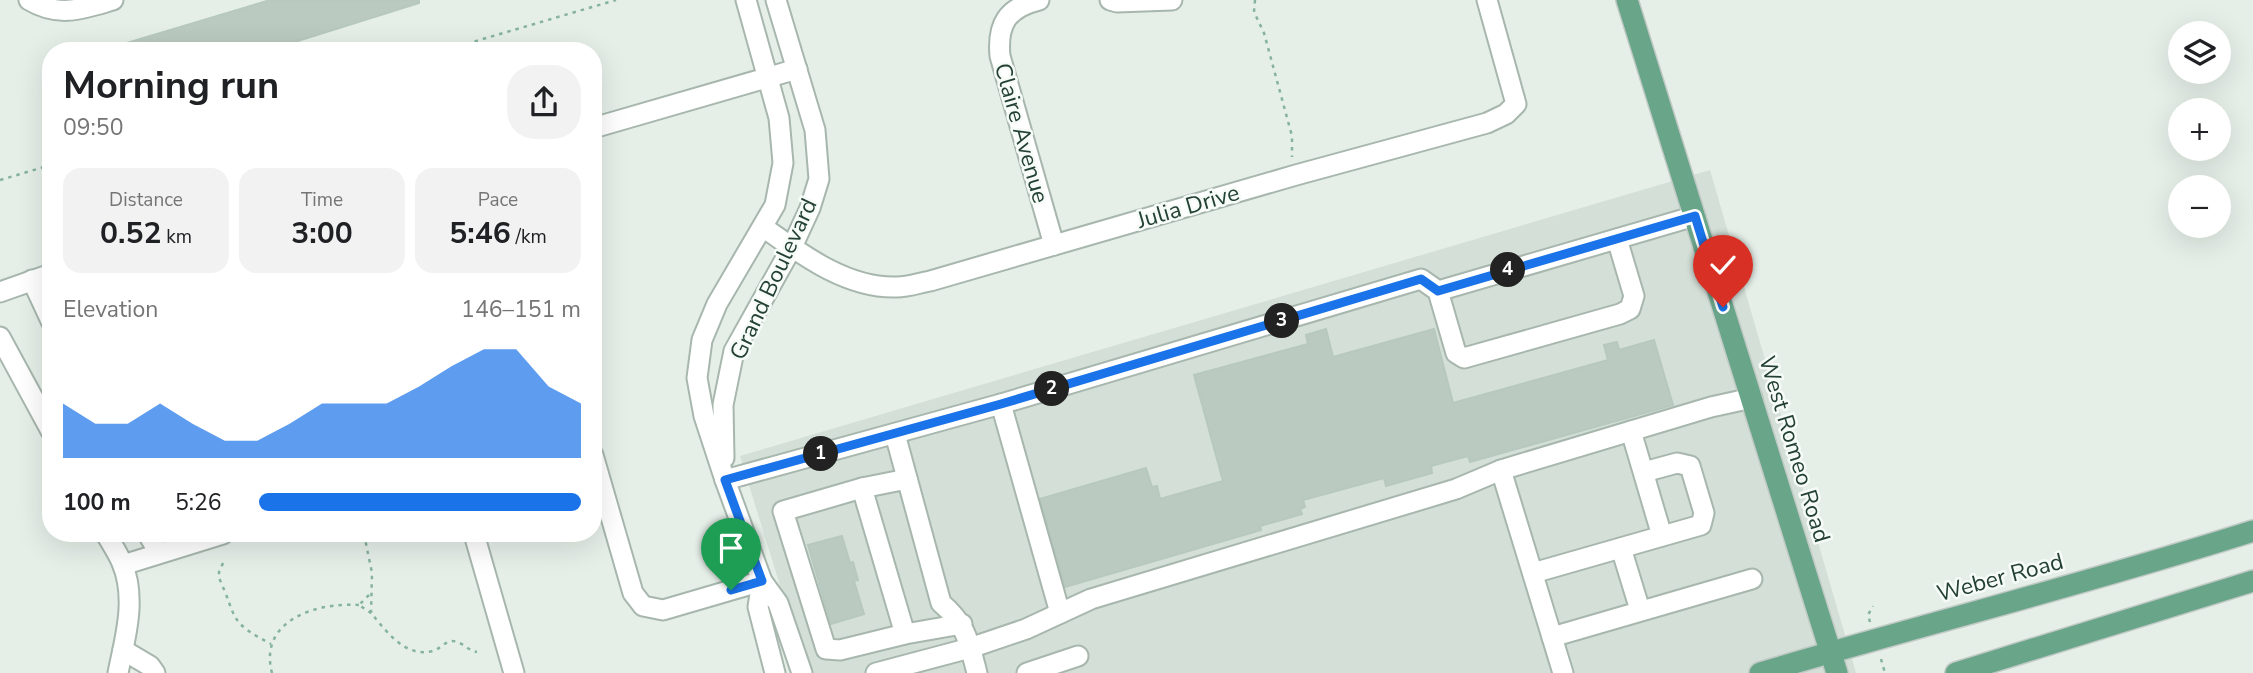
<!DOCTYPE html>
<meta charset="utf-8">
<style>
body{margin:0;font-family:"Nunito Sans",sans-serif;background:#f2f2f2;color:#202124;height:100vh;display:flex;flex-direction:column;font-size:26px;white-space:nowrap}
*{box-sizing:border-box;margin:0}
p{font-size:23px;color:#757577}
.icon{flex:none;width:38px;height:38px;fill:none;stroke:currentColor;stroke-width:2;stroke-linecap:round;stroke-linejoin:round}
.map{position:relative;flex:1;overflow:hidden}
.details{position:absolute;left:42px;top:42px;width:560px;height:500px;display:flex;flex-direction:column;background:#fff;border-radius:28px;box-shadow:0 7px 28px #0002}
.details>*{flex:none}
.buttons{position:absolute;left:2168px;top:21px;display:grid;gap:14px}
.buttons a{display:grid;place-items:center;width:63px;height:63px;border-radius:50%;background:#fff;box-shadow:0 7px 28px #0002;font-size:35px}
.pin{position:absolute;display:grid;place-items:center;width:60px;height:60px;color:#fff;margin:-72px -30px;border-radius:50% 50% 50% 0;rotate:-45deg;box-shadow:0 0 7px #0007}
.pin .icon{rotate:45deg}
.km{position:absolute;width:35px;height:35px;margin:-18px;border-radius:50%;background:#222;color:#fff;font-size:19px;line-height:35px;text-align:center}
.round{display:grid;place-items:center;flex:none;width:74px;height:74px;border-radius:28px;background:#f2f2f2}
.headline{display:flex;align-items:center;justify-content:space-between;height:119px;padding:0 21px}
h1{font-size:38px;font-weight:700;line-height:52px}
.metrics{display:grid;grid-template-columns:repeat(3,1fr);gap:10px;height:119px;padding:7px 21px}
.metrics div{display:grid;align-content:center;border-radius:18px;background:#f2f2f2;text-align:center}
.metrics b{font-size:30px;font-weight:700}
.metrics small{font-size:19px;font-weight:400}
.metrics p{font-size:19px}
.chart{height:196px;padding:14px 21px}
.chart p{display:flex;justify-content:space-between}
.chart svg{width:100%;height:126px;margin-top:7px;fill:#1a73e8;opacity:.7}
ul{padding:0 21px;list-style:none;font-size:23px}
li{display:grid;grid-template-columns:112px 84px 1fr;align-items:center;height:52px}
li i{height:18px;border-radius:9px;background:#1a73e8}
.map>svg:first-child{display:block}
.built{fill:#d3dfd7}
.building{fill:#bacac1;stroke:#b7c9be;stroke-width:2}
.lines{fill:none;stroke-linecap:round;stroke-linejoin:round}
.minor-casing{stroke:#a7b7ae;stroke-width:23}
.major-casing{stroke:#c1cac6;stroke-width:24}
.path{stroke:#85b39b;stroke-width:2.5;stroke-dasharray:3.5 5;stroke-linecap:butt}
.minor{stroke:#fff;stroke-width:19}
.major{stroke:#69a589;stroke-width:21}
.route-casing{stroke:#fff;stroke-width:14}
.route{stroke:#1a73e8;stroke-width:9}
.labels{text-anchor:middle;stroke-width:5;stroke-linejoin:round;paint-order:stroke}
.street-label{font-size:23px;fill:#234133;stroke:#f6fbf7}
</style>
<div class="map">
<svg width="2253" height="673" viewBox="0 0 2253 673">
<rect width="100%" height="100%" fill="#e5efe8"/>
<path class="built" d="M 1710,170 L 1856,673 L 807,673 L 740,456 Z"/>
<g class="building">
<path d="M 270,0 L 419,0 L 419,3 L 266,51 L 110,51 L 110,48 Z"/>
<path d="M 1326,329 L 1333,357 L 1434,329 L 1453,403 L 1608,360 L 1604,345 L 1617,342 L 1619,350 L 1654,340 L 1673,405 L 1470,462 L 1468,456 L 1431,466 L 1432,473 L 1386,486 L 1384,478 L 1303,500 L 1305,507 L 1300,509 L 1302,514 L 1260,526 L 1261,530 L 1065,587 L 1040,499 L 1146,468 L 1152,487 L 1157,486 L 1160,499 L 1223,481 L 1194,375 L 1308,344 L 1306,335 Z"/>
<path d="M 842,536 L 850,563 L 853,562 L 858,580 L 854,581 L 864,614 L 831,624 L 808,545 Z"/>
</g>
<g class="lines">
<defs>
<g id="minor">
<path d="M 29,0 C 59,18 82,9 113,0"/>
<path d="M 746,0 L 779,118 L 783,163 L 775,205 L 717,304 L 702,340 L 697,378 L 704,416 L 725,480 L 762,581 L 778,603 L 802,673"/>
<path d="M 1039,0 C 1007,8 997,24 1000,56 L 1054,245"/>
<path d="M 1110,0 L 1117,2 L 1172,0"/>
<path d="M 593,128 L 797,69"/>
<path d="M 763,227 C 801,254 847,289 897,287 C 908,287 919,283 930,281 L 1296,175 L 1487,123 L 1506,114 L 1516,104 L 1487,0"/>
<path d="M 32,280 L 51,321"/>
<path d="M 1438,291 L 1695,216"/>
<path d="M 0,292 L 51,274"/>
<path d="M 0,337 L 51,431"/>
<path d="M 1001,404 L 1421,279 L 1438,291 L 1456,353 L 1464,358 L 1620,314 L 1630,309 L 1634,296 L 1617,239"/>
<path d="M 1631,431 L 1662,536"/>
<path d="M 895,434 L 941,603 C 966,624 969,642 977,673"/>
<path d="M 593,455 L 633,593 L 643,606 L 663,610 L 762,581"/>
<path d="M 724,458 L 723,405 L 734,351 L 792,247 L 810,208 L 819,179 L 815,130 L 776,0"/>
<path d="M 1501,470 L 1563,673"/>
<path d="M 907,479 L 862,488 L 783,511 L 826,649 L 840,650 L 905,634 L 962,624"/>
<path d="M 725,480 L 1001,404 L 1060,613"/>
<path d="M 862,488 L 905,634"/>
<path d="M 106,534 C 111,543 118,553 122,563 C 137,599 125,638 118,673"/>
<path d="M 148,534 L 159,553"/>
<path d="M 474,534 L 514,673"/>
<path d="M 1621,548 L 1640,610"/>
<path d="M 123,565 L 223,534"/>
<path d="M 1533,573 L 1701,525 L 1704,513 L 1690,466 L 1677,463 L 1644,472"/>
<path d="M 762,581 L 758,607 L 775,673"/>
<path d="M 1552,637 L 1752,579"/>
<path d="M 123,650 L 150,666 L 155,673"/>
<path d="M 876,673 L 970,648 L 1026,629 L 1091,599 L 1456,489 L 1501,470 L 1711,407 L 1752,398"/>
<path d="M 1027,673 L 1078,656"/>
</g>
<g id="major">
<path d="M 1627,0 L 1837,673"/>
<path d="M 1760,673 C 1924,624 2090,583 2253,531"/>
<path d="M 1956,673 L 2253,581"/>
</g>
</defs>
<use href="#minor" class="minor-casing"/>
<use href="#major" class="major-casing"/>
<g class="path">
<path d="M 1255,0 L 1254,12 L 1264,33 L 1292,136 L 1292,157"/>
<path d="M 442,51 L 616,0"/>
<path d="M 0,180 L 51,165"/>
<path d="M 364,534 L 372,573 L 371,613 C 387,632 405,658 433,651 C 440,649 444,642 452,641 C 462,641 468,651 477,652"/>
<path d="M 223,563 L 219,572 L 219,578 C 238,619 227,621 271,644"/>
<path d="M 369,595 L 359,605 L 371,613"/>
<path d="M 1870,622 L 1868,615 L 1873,606"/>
<path d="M 1881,659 L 1885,673"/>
<path d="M 272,673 C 258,620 317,602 359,605"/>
</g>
<use href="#minor" class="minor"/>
<use href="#major" class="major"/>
</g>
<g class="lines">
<defs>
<path id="route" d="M 731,590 L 762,581 L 725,480 L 1001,404 L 1421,279 L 1438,291 L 1695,216 L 1723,307"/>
</defs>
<use href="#route" class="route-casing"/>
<use href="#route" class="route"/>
</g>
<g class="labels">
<g class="street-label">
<text transform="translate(1022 133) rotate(74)" y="8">Claire Avenue</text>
<text transform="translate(1188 206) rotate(-16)" y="8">Julia Drive</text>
<text transform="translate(773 279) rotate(-65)" y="8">Grand Boulevard</text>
<text transform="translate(1795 449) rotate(73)" y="8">West Romeo Road</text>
<text transform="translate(2000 577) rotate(-15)" y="8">Weber Road</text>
</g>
</g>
</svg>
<div class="buttons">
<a><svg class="icon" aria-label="layers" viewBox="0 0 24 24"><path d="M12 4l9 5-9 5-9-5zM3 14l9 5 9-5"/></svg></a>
<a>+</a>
<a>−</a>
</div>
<div class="pin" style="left:731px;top:590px;background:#1e9e55"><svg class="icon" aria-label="arrive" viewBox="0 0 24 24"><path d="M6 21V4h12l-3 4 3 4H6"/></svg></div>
<div class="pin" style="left:1723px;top:307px;background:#d93025"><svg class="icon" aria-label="check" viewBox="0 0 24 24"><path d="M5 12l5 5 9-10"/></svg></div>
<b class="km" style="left:821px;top:454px">1</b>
<b class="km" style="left:1052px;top:389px">2</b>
<b class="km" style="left:1282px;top:321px">3</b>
<b class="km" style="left:1508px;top:270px">4</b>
<section class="details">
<div class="headline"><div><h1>Morning run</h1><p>09:50</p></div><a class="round"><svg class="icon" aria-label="share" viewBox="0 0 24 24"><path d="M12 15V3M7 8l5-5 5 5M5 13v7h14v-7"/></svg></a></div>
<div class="metrics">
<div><p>Distance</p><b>0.52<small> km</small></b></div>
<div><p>Time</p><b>3:00</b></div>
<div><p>Pace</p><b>5:46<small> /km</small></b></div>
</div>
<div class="chart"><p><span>Elevation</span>146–151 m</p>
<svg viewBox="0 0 160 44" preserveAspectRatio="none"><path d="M0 44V25L10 32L20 32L30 25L40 32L50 38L60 38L70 32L80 25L90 25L100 25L110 19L120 12L130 6L140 6L150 19L160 25V44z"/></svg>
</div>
<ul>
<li><b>100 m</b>5:26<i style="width:100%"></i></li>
</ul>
</section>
</div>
